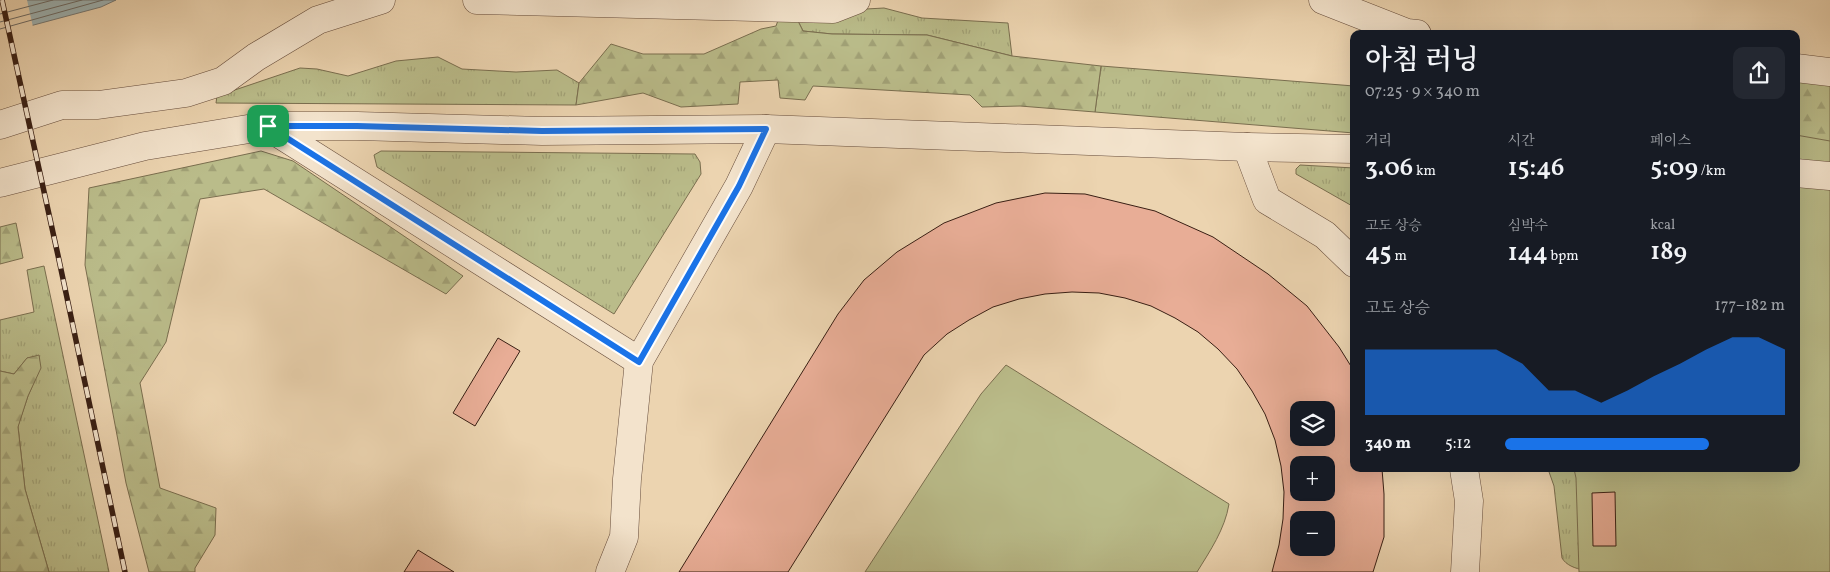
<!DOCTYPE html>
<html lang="ko">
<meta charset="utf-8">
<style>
body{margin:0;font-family:Vollkorn,"Noto Serif KR",serif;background:#242831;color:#f1f3f6;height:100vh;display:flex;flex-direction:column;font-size:19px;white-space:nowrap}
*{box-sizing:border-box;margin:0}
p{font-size:16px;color:#9ea1a6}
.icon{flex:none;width:28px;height:28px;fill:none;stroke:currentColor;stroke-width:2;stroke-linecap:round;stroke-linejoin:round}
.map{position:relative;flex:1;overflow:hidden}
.side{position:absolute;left:1350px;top:30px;width:450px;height:442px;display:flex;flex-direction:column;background:#171b24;border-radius:10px;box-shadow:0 5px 20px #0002}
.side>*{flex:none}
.tools{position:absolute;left:1290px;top:401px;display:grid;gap:10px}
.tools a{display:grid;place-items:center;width:45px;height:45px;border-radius:10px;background:#171b24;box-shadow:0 5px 20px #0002;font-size:25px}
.pin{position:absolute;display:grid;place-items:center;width:42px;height:42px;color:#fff;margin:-21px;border-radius:10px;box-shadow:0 2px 8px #0006}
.round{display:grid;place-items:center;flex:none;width:52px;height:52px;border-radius:10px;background:#242831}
.overview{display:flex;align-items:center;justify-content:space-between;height:85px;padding:0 15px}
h1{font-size:28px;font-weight:600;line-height:38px}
.figures{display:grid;grid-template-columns:repeat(3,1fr);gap:8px;height:85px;padding:5px 15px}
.figures div{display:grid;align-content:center}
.figures b{font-size:25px;font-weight:600}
.figures small{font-size:14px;font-weight:400}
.figures p{font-size:14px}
.chart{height:140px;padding:10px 15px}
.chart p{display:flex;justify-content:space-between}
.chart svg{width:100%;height:90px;margin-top:5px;fill:#1a73e8;opacity:.7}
ul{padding:0 15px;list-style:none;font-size:16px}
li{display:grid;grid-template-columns:80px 60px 1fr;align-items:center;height:38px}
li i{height:12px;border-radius:6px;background:#1a73e8}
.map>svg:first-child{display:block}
.grass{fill:url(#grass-tufts);stroke:#7a6e4f}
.forest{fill:url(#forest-firs);stroke:#7a6e4f}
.pitch{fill:#babc8a;stroke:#7a6e4f}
.water{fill:#9db5b7;stroke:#757976}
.pier{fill:#ecd4b0}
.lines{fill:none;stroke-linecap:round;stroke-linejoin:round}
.shore{stroke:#6b6a66;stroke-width:1}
.building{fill:#e8ad96;stroke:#391f14;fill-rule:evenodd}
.minor-casing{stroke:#664c3b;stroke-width:29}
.minor{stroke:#f3e3cc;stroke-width:28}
.rail-casing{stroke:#391f14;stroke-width:5.5}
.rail{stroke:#f3e3cc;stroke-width:4;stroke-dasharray:11;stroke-linecap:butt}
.route-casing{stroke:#fff;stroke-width:10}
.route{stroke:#1a73e8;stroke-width:6}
</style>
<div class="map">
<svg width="1830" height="572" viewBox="0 0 1830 572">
<defs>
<pattern id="grass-tufts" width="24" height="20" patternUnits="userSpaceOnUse" patternTransform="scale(1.25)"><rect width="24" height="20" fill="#babc8a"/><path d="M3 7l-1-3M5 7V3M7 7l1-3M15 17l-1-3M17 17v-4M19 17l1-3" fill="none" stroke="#a1a176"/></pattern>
<pattern id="forest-firs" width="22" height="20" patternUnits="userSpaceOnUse" patternTransform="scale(1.25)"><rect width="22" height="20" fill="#babc8a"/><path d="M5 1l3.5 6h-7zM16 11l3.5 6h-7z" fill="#a1a176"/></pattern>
</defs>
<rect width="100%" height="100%" fill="#ecd4b0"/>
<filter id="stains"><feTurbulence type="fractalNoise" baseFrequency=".004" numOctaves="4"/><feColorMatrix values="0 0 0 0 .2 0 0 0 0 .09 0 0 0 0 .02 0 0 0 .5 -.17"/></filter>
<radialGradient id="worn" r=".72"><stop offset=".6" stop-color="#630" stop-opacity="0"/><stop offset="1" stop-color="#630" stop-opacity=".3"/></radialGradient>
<g class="grass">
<path d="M 884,8 L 922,18 L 1008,23 L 1012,56 L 927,35 L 832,34 L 803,31 L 794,13 Z"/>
<path d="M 438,57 L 462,69 L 516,72 L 557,70 L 579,83 L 576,105 L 216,103 L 217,96 L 300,68 L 317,69 L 348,76 L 396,61 Z"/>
<path d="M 1101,66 L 1354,86 L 1354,133 L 1095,112 Z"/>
<path d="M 381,151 L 695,154 L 700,162 L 701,174 L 614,314 L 377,167 L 374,155 Z"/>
<path d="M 1300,165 L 1354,168 L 1354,207 L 1296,174 L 1296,169 Z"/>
<path d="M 44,266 L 109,572 L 49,572 L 25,489 L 18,426 L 28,396 L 40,368 L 39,356 L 27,358 L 14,374 L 0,371 L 0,320 L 34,312 L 27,270 Z"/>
<path d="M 1548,469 L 1613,469 L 1615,572 C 1597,572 1570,572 1562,558 L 1554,486 Z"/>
</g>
<g class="forest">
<path d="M 794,13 L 803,31 L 832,34 L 927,35 L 1012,56 L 1101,66 L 1095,112 L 1020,106 L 982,107 L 970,95 L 813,86 L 805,100 L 780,98 L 778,80 L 740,82 L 738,104 L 681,107 L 643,93 L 576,105 L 579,83 L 611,44 L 643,54 L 704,54 L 761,29 L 776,26 L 780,15 Z"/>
<path d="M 1796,78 L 1830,80 L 1830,165 L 1796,160 Z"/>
<path d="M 261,151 L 293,161 L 463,276 L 446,294 L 264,189 L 200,199 L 166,342 L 140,383 L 160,488 L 216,508 L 215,535 L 195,568 L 195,572 L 149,572 L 126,483 L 85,265 L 89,188 Z"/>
<path d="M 16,223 L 23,258 L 0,264 L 0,227 Z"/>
<path d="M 39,355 L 41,368 L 28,396 L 18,427 L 25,489 L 49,572 L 0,572 L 0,371 L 14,374 L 27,358 Z"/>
</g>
<g class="pitch">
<path d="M 1796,135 L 1830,141 L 1830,572 L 1579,572 L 1576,478 L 1574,469 L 1796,469 Z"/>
<path d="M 1006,365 L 1229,504 C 1225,529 1210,551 1197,572 L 865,572 L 981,394 Z"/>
</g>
<path class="water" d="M 0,0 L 116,0 L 101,7 L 0,34 Z"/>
<path class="pier" d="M 0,0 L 27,0 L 33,27 L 0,36 Z"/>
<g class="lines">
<g class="shore">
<path d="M 0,14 L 53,0"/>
<path d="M 0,22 L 82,0"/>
<path d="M 0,29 L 103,0"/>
</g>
</g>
<g class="building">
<path d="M 1045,193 L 1085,194 L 1155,211 L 1213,237 L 1268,274 L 1307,306 L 1339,347 L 1354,371 L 1354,469 L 1382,469 L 1384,494 L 1384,537 L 1373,572 L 1272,572 L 1279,545 L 1283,519 L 1284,492 L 1281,466 L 1275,440 L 1265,414 L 1252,391 L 1237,369 L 1218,349 L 1198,332 L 1175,318 L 1151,306 L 1125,298 L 1099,293 L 1072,292 L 1045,294 L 1019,299 L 993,307 L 969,320 L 947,334 L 924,355 L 788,572 L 679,572 L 838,314 L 864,280 L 897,252 L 944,223 L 996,203 ZM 1299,410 L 1326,410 L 1326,438 L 1299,438 ZM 1299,465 L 1326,465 L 1326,492 L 1299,492 ZM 1299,520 L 1326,520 L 1326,548 L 1299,548 Z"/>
<path d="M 498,338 L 520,351 L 475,426 L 453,413 Z"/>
<path d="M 1615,492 L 1616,546 L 1593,546 L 1592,493 Z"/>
<path d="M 418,550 L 454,572 L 404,572 Z"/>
</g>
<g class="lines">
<defs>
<g id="minor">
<path d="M 477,0 L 833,9 L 856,0"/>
<path d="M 1323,0 L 1407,33 L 1417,34"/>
<path d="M 1796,68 L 1830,72"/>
<path d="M 0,125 L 62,105 L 98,105 L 186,93 L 223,81 L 256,57 L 318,20 L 381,0"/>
<path d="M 267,126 L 639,361"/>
<path d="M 1247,147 L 1267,200 L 1325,235 L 1354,263"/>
<path d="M 1796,173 L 1830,176"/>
<path d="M 0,183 L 145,146 L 267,126 L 357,126 L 542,131 L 766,129 L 1247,147 L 1354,149"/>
<path d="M 1464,469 L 1469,501 L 1465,572"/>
<path d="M 610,572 L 624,537 L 627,479 L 639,361 L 739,186 L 766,129"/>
</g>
</defs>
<use href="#minor" class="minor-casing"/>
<use href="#minor" class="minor"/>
<defs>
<path id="rail" d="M 2,0 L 59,260 L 125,572"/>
</defs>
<use href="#rail" class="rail-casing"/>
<use href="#rail" class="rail"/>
</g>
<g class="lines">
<defs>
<path id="route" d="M 268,126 L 357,126 L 542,131 L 766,129 L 739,186 L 639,362 Z"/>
</defs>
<use href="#route" class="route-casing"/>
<use href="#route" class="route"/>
</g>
<rect width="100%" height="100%" filter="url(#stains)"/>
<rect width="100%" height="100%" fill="url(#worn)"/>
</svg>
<div class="tools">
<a><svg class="icon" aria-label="layers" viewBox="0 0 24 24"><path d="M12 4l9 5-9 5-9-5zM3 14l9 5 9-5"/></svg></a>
<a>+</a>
<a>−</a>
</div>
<div class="pin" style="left:268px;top:126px;background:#1e9e55"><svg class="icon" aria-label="arrive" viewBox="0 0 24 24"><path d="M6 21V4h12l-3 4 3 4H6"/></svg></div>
<section class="side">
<div class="overview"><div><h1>아침 러닝</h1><p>07:25 · 9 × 340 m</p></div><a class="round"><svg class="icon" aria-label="share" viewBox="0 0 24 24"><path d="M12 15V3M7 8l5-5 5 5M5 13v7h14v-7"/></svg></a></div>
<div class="figures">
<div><p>거리</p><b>3.06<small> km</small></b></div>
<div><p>시간</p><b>15:46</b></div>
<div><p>페이스</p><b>5:09<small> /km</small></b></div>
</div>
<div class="figures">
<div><p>고도 상승</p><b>45<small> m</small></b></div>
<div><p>심박수</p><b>144<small> bpm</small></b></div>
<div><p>kcal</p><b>189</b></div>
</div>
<div class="chart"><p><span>고도 상승</span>177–182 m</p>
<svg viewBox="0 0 160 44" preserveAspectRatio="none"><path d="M0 44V12L10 12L20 12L30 12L40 12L50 12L60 19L70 32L80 32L90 38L100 32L110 25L120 19L130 12L140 6L150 6L160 12V44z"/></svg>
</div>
<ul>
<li><b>340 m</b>5:12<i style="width:73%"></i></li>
</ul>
</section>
</div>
